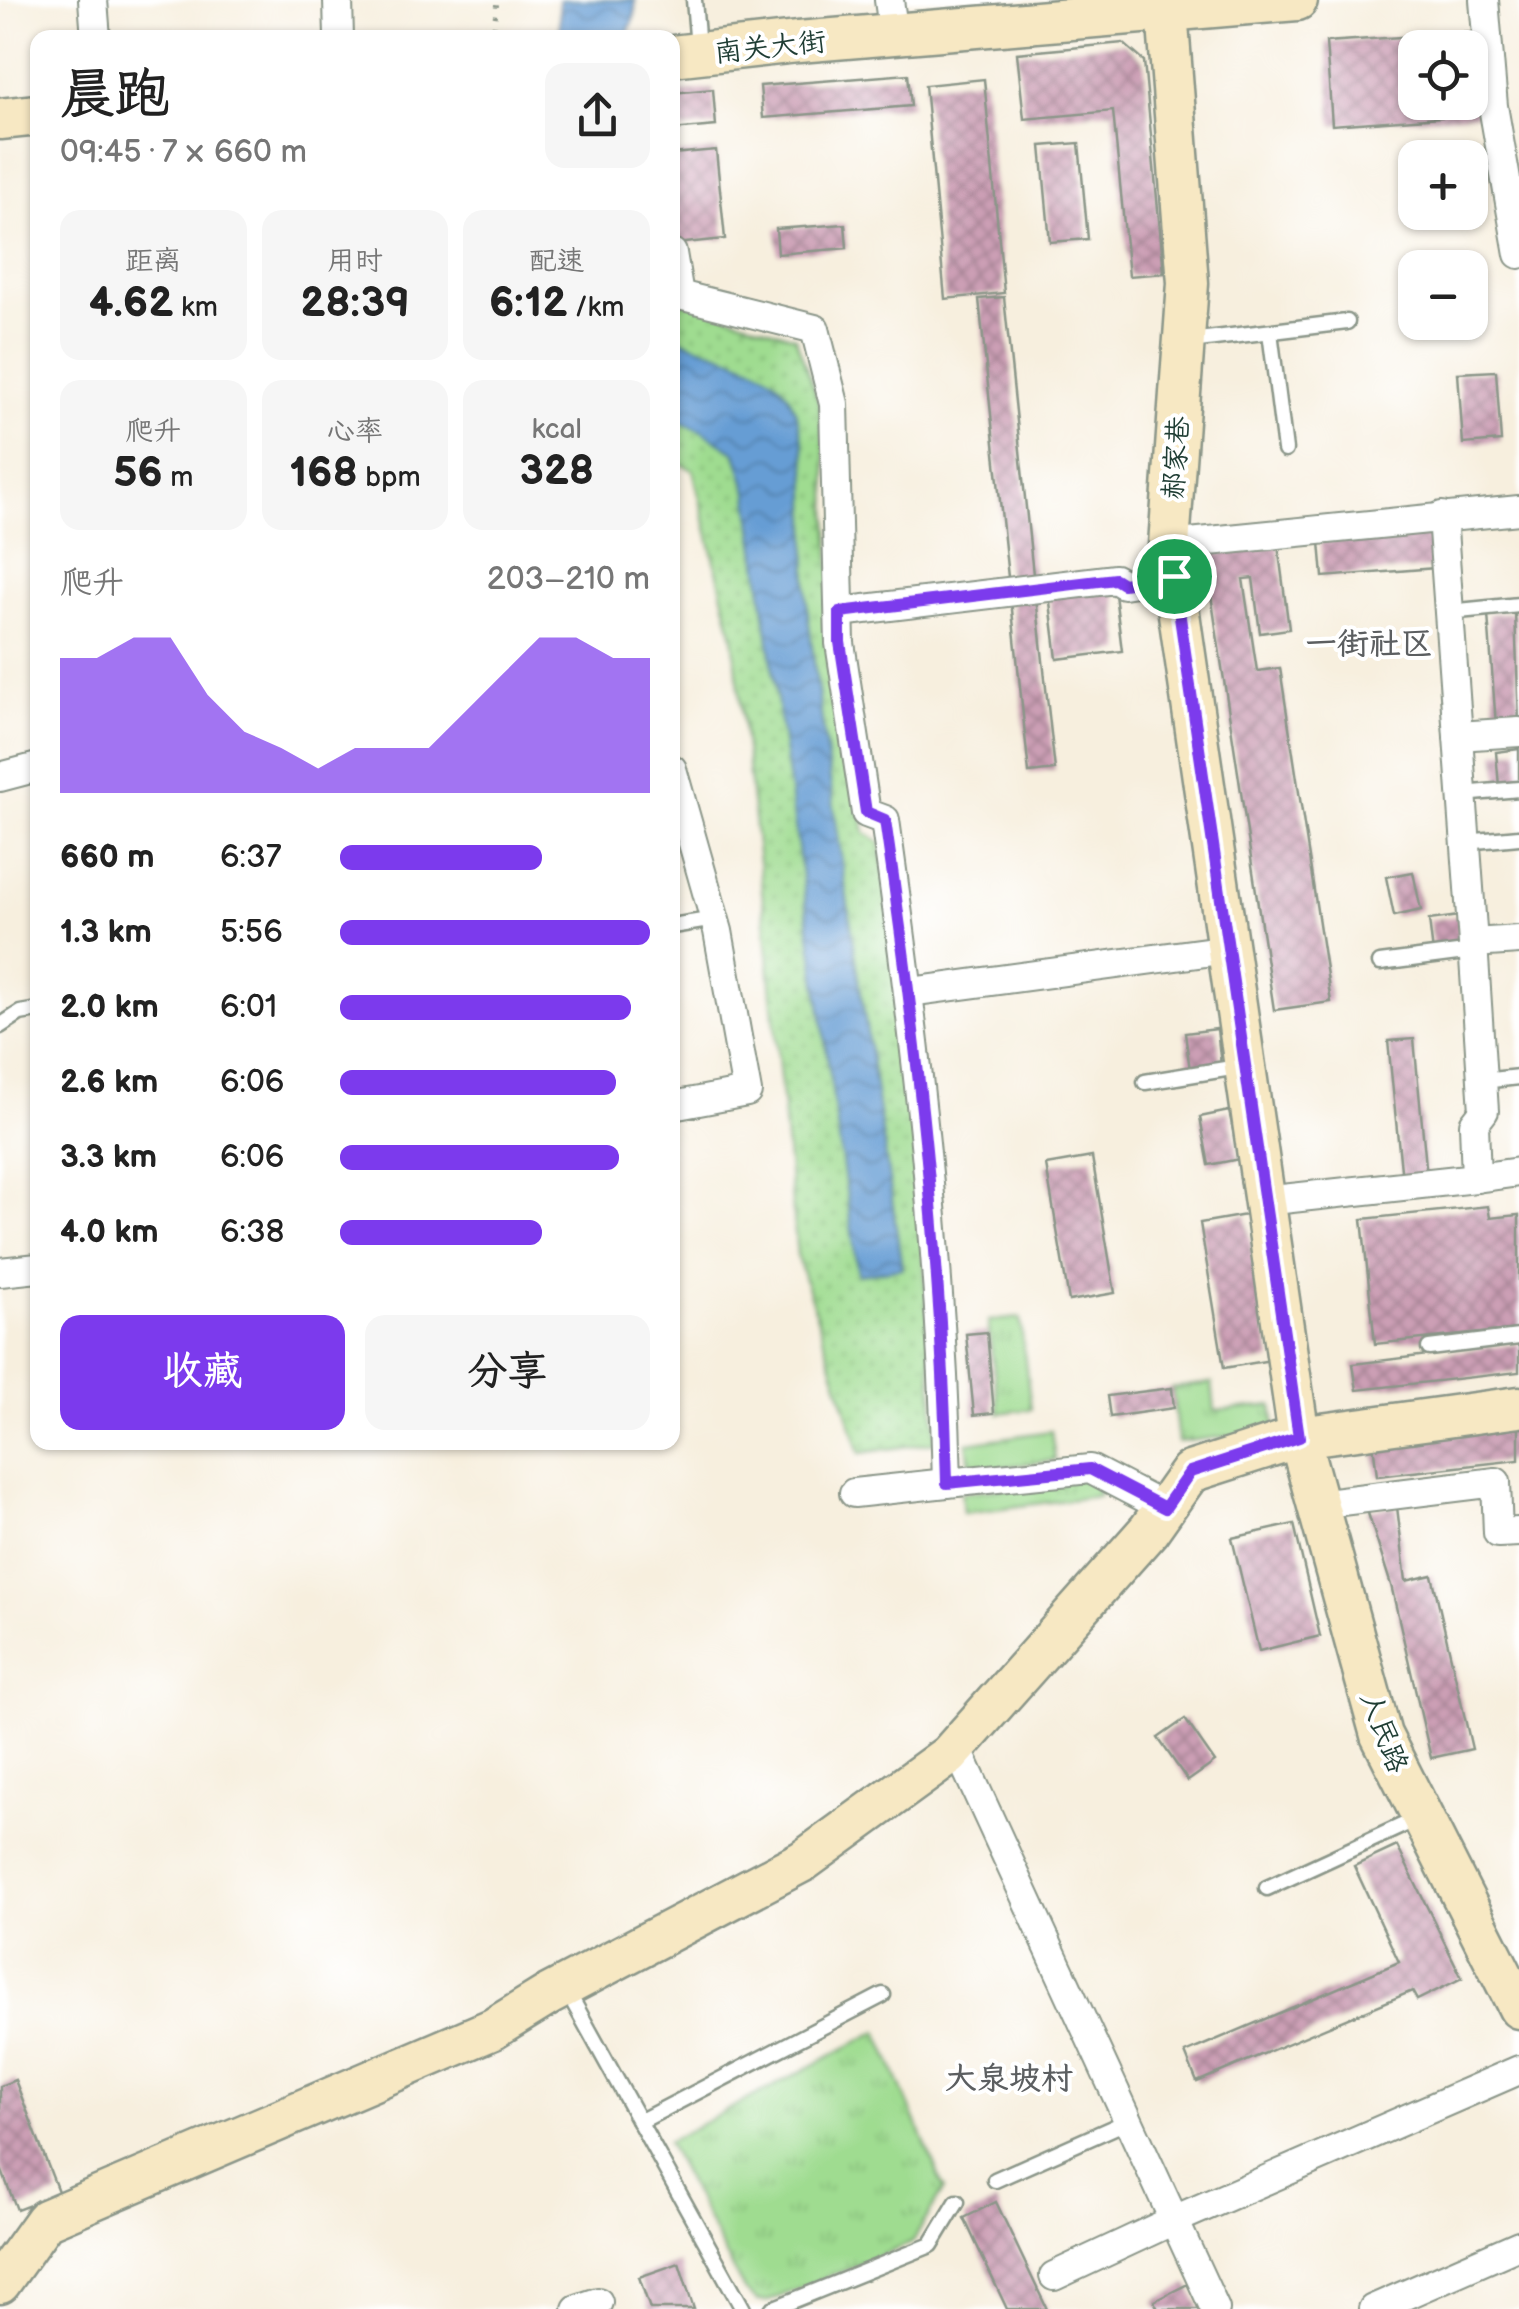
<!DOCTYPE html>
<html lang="zh">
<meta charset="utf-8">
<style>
body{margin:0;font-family:"Balsamiq Sans","LXGW WenKai TC",sans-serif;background:#f6f6f6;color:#222;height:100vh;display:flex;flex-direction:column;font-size:38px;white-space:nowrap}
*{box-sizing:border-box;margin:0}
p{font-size:32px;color:#767676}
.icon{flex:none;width:55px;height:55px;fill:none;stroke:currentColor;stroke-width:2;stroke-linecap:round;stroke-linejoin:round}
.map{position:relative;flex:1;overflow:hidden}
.drawer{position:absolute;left:30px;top:30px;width:650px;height:1420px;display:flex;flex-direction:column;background:#fff;border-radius:20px;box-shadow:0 2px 8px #0004}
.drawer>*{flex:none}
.fabs{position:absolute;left:1398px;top:30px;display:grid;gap:20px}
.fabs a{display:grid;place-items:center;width:90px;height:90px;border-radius:20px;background:#fff;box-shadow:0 2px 8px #0004;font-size:50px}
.pin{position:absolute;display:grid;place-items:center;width:85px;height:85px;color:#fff;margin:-42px;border:5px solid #fff;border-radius:50%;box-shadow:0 2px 10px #0007}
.round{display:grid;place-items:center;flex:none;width:105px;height:105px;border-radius:20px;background:#f6f6f6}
.headline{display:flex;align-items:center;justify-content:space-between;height:170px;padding:0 30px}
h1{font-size:55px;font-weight:600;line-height:75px}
.metrics{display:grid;grid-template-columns:repeat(3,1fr);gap:15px;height:170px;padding:10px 30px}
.metrics div{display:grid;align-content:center;border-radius:20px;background:#f6f6f6;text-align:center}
.metrics b{font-size:42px;font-weight:600}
.metrics small{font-size:28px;font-weight:400}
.metrics p{font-size:28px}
.chart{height:280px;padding:20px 30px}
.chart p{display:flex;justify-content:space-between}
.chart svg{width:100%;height:180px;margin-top:10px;fill:#7c3aed;opacity:.7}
.primary-button{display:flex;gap:20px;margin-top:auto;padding:20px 30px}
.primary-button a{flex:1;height:115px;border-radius:20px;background:#7c3aed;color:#fff;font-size:40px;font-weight:600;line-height:115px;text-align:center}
.primary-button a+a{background:#f6f6f6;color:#222}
ul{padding:0 30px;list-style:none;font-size:32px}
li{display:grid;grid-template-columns:160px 120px 1fr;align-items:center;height:75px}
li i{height:25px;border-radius:12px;background:#7c3aed}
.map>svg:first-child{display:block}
.grass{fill:url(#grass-tufts);stroke:#5f8c62;stroke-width:2.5}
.park{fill:url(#park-dots);stroke:#5f8c62;stroke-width:2.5}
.water{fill:url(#water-waves);stroke:#426d84;stroke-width:2.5}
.building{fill:url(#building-cross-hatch);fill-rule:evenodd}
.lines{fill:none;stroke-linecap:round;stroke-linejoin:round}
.lane-casing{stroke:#8b9689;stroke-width:19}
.street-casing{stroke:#8b9689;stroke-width:32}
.secondary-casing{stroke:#8b9689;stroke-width:45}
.path{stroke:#8b9689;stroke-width:5;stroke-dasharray:2.5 8;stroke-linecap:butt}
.lane{stroke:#fff;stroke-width:14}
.street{stroke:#fff;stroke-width:28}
.secondary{stroke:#f7e8c3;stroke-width:40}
.route-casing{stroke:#fff;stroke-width:20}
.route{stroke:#7c3aed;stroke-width:12}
.labels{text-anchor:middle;stroke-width:8;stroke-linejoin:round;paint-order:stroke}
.street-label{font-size:28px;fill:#1f3d34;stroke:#fff}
.quarter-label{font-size:32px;font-weight:bold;fill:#5c5f61;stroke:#fff}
</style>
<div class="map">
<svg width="1519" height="2309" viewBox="0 0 1519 2309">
<defs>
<pattern id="grass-tufts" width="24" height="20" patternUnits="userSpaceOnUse" patternTransform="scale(2.5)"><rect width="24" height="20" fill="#9fdc90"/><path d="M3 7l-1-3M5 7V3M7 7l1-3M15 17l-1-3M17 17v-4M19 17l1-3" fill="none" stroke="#88be7d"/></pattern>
<pattern id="park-dots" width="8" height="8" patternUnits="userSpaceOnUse" patternTransform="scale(2.5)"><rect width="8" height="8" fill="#9fdc90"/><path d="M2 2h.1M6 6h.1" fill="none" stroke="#88be7d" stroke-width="1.8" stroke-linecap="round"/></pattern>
<pattern id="water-waves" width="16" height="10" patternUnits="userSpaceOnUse" patternTransform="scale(2.5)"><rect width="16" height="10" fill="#669dd4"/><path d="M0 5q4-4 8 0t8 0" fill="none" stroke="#5381ad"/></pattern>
<pattern id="building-cross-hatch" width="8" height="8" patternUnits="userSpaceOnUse" patternTransform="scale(2.5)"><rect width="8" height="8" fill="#cc9fb5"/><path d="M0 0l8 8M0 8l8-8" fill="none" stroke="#a58394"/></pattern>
</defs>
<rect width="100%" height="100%" fill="#fff"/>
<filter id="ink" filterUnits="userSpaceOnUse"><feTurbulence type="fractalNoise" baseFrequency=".01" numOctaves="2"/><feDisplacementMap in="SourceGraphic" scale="20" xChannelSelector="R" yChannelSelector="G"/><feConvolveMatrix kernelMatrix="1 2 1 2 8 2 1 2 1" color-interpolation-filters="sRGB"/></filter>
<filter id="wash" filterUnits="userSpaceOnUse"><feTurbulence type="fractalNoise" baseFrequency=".0048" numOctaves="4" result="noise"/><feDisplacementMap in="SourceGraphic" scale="40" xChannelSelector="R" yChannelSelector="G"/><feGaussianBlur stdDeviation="2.25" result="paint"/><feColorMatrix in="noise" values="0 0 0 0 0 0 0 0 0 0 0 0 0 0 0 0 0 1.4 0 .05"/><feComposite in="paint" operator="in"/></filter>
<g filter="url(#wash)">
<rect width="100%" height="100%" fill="#f7efde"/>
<g class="grass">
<path d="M 1020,1318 L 1031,1409 L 999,1413 L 988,1321 Z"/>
<path d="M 1212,1383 L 1215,1411 L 1272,1405 L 1275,1431 L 1178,1442 L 1172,1388 Z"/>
<path d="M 1051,1431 L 1055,1460 L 971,1471 L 967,1443 Z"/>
<path d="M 1092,1477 L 1099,1496 L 963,1513 L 961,1493 Z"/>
<path d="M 878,2031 L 944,2189 L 912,2243 L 769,2301 L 758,2301 L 744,2290 L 667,2142 Z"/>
</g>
<path class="park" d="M 673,297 L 795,337 L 819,402 L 826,464 L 833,619 L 865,833 L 880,842 L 912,1077 L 936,1442 L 860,1453 L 797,1255 L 760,871 L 733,637 L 693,470 L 673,460 Z"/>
<g class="water">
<path d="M 559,0 L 635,0 L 635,15 L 627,35 L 560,37 Z"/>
<path d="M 672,335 C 705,353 765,360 786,392 C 821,448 800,556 809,623 C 836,838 871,1053 902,1268 L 858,1275 L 748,492 L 736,453 L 702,431 L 673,419 Z"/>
</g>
<g id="blocks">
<g class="building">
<path d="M 1476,32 L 1482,114 L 1332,125 L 1326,42 ZM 1415,48 L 1470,48 L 1470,102 L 1415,102 Z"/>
<path d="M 1123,43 L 1144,61 L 1164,273 L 1129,276 L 1113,111 L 1024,119 L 1017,53 Z"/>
<path d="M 908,74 L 911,106 L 763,118 L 760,86 Z"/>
<path d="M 984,79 L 1004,293 L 945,299 L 925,85 Z"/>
<path d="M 713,89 L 716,126 L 672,130 L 672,93 Z"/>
<path d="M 1079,143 L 1088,239 L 1050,242 L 1041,146 Z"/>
<path d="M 716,150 L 725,239 L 674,244 L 672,154 Z"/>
<path d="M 845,224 L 847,248 L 778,254 L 776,229 Z"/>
<path d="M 1004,297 L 1034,584 L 1009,587 L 979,299 Z"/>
<path d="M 1496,371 L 1501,441 L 1463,444 L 1458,373 Z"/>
<path d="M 1432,533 L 1435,568 L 1323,577 L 1320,542 Z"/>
<path d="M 1278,545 L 1289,629 L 1260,633 L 1253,578 L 1243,579 L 1257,671 L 1280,668 L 1331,1002 L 1274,1010 L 1205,555 Z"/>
<path d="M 1114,586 L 1122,651 L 1057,659 L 1049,594 Z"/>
<path d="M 1036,597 L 1055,770 L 1029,773 L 1011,600 Z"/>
<path d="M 1515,612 L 1519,724 L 1496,726 L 1488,614 Z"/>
<path d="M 1519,749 L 1519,784 L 1499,786 L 1496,752 Z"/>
<path d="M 1413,872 L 1421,910 L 1394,916 L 1386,877 Z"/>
<path d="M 1459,916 L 1463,949 L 1433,953 L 1429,920 Z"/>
<path d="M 1217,1029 L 1221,1066 L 1190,1070 L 1185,1033 Z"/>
<path d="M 1414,1039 L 1427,1177 L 1402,1180 L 1388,1041 Z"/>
<path d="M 1229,1111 L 1239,1159 L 1209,1165 L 1200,1117 Z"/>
<path d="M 1092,1157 L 1115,1293 L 1069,1301 L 1046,1165 Z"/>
<path d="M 1488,1206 L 1490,1218 L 1519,1215 L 1519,1329 L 1375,1344 L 1362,1219 Z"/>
<path d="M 1246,1215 L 1271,1360 L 1224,1368 L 1200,1223 Z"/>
<path d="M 987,1332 L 994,1413 L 974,1415 L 966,1334 Z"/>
<path d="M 1519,1344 L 1519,1372 L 1357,1390 L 1353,1364 Z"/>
<path d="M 1172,1388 L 1174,1408 L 1110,1417 L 1107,1396 Z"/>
<path d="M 1519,1427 L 1519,1460 L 1377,1476 L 1373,1443 Z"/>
<path d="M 1397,1507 L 1406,1581 L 1432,1575 L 1472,1749 L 1431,1758 L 1391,1585 L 1367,1510 Z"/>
<path d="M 1294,1524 L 1320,1636 L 1259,1651 L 1232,1538 Z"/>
<path d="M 1185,1719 L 1215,1762 L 1188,1781 L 1158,1738 Z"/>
<path d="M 1397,1846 L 1462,1978 L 1417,2000 L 1412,1991 L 1197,2082 L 1185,2053 L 1399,1962 L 1354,1866 Z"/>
<path d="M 15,2080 L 59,2194 L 17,2210 L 0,2166 L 0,2086 Z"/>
<path d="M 996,2202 L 1047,2309 L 1007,2309 L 964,2218 Z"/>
<path d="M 679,2263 L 694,2309 L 650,2309 L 639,2277 Z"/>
<path d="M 1188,2284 L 1200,2309 L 1158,2309 L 1154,2301 Z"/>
</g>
</g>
</g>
<g filter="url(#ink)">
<use href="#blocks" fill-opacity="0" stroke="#8b9689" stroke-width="2.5"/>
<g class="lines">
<defs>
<g id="lane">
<path d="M 694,0 L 698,48"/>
<path d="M 1270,332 L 1285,450"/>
<path d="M 1190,341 L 1347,322"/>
<path d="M 1449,612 L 1519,605"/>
<path d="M 1462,794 L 1519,789"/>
<path d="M 1465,842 L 1519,837"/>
<path d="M 672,926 L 715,919"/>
<path d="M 1380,963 L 1473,951"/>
<path d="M 0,1026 L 20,1013 L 38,1010"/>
<path d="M 1482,1081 L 1519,1077"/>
<path d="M 1145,1082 L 1244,1066"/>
<path d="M 1429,1348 L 1519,1337"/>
<path d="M 1267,1888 L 1421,1817"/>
<path d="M 565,1987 L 743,2309"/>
<path d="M 639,2122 L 883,1995"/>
<path d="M 995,2180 L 1128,2121"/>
<path d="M 772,2309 L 931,2245 L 957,2202"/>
</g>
<g id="street">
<path d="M 93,0 L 96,38"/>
<path d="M 338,0 L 339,38"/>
<path d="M 889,0 L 894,36"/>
<path d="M 1484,0 L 1493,106 L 1519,254"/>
<path d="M 672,253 L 679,295 L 815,329 L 834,404 L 840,643 L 866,813 L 885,820 C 916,1040 942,1260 947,1483 L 1090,1469 L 1165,1508"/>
<path d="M 1442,516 L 1473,943 L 1519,940"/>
<path d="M 1169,545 L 1519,510"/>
<path d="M 840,612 L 1115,579 L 1123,584 L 1173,576"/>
<path d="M 1458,736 L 1519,732"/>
<path d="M 672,769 L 718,931 L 747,1092 L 672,1106"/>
<path d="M 0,777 L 38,767"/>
<path d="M 910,992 L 1228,949"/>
<path d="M 1476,1178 L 1519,1172"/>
<path d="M 1264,1201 L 1476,1178 L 1474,1124 L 1484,1111 L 1473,943"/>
<path d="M 0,1272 L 38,1268"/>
<path d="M 854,1493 L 947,1483"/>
<path d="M 1317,1504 L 1496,1482 L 1498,1533 L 1519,1532"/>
<path d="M 956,1746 L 1215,2309"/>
<path d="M 1054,2276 L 1174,2220 L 1519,2070"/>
<path d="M 577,2309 L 598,2302"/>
<path d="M 1373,2309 L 1519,2245"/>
</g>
<g id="secondary">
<path d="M 1167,11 L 1188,283 L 1169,545 L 1299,1437 L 1381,1735 L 1519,2008"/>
<path d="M 672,56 L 798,42 L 1297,0"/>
<path d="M 0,119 L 38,115"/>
<path d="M 0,2283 L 45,2220 L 493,2029 L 550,1994 L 803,1861 L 949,1755 L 1149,1530 L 1190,1472 L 1299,1437 L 1519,1407"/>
</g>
</defs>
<use href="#lane" class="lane-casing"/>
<use href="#street" class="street-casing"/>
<use href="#secondary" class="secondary-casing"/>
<path class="path" d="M 493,38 L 497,0"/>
<use href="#lane" class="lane"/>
<use href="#street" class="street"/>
<use href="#secondary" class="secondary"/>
</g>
</g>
<g class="lines" filter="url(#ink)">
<defs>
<path id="route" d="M 1174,576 L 1299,1437 L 1190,1472 L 1165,1508 L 1090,1469 L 947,1483 C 942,1261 917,1040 885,820 L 866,812 L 840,642 L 840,612 L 1115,579 L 1123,584 Z"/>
</defs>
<use href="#route" class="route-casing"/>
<use href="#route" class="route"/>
</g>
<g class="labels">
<g class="street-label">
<text transform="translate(770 46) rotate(-6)" y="10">南关大街</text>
<text transform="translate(1175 458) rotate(-86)" y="10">郝家巷</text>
<text transform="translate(1385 1732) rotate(69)" y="10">人民路</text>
</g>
<g class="quarter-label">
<text x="1369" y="654">一街社区</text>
<text x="1009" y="2089">大泉坡村</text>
</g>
</g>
</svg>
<div class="fabs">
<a><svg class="icon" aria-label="locate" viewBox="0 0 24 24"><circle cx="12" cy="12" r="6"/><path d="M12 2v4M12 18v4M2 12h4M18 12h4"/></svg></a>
<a>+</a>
<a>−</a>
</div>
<div class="pin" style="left:1174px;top:576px;background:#1e9e55"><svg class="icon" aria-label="arrive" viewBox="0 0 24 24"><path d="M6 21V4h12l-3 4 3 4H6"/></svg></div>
<section class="drawer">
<div class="headline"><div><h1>晨跑</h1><p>09:45 · 7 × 660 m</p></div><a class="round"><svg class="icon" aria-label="share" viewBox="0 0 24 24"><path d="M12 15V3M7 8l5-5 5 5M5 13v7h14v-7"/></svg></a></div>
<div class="metrics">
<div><p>距离</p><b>4.62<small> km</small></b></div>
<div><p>用时</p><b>28:39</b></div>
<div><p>配速</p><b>6:12<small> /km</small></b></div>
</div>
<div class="metrics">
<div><p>爬升</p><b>56<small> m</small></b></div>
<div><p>心率</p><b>168<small> bpm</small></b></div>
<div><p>kcal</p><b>328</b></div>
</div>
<div class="chart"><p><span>爬升</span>203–210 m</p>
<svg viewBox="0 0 160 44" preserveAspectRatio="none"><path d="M0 44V11L10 11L20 6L30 6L40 20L50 29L60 33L70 38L80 33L90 33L100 33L110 24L120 15L130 6L140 6L150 11L160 11V44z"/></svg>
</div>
<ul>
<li><b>660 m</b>6:37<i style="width:65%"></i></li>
<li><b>1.3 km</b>5:56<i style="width:100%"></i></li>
<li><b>2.0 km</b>6:01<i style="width:94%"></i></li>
<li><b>2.6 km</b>6:06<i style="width:89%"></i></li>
<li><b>3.3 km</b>6:06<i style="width:90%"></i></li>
<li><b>4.0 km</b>6:38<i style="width:65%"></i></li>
</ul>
<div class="primary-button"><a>收藏</a><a>分享</a></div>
</section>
</div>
